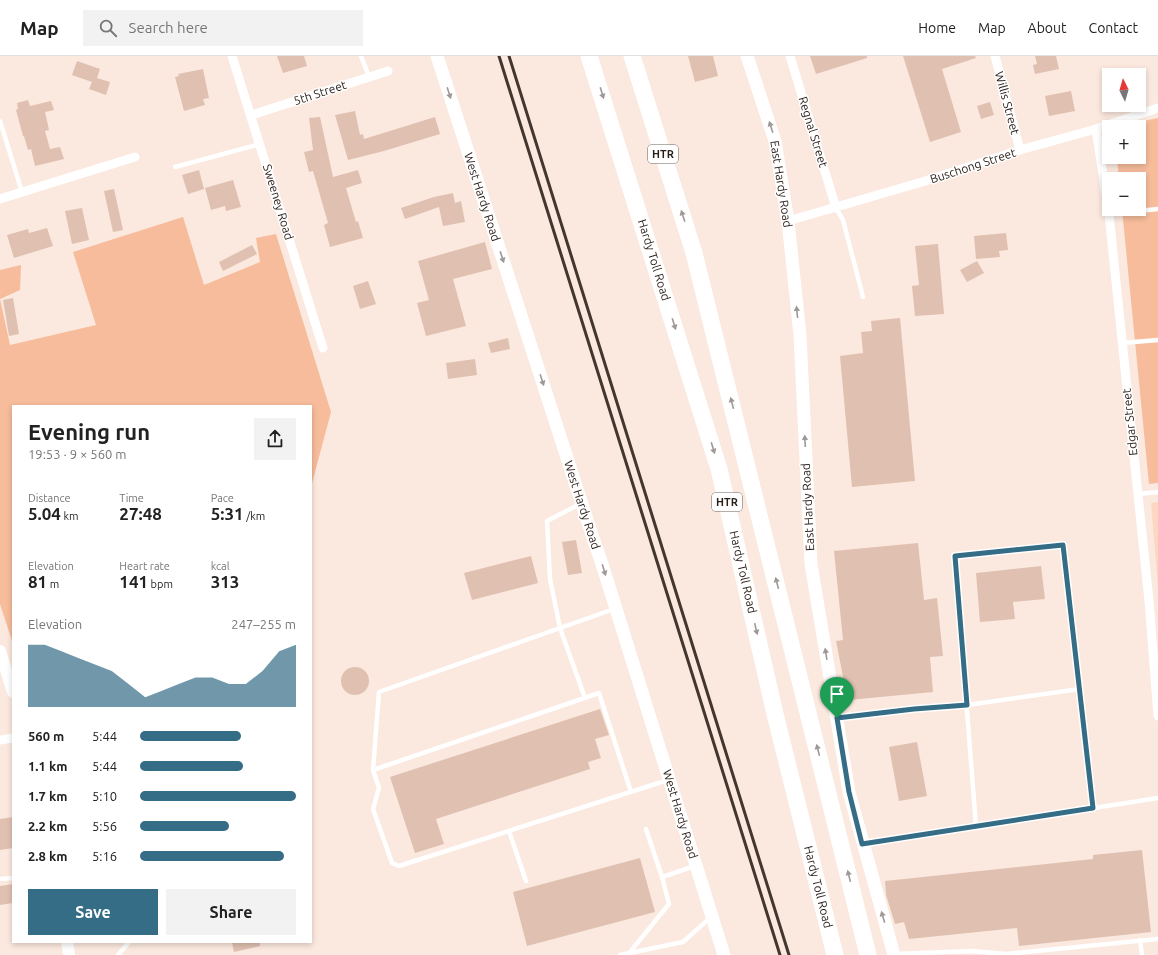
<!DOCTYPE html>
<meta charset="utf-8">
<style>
body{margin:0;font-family:Ubuntu,sans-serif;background:#f2f2f2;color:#222;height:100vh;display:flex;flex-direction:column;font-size:15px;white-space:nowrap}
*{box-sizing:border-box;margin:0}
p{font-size:13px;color:#767676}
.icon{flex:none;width:22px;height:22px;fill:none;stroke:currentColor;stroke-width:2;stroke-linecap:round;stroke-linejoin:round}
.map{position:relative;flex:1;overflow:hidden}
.sheet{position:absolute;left:12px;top:349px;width:300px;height:538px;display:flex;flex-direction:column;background:#fff;border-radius:0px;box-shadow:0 2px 6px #0003}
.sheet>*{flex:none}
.needle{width:26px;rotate:355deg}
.controls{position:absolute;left:1102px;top:12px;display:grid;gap:8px}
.controls a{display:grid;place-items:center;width:44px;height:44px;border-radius:0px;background:#fff;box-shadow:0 2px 6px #0003;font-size:20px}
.pin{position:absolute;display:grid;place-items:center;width:34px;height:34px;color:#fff;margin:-41px -17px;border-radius:50% 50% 50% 0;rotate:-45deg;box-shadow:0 0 4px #0007}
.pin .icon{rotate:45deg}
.round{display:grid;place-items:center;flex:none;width:42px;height:42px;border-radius:0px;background:#f2f2f2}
.headline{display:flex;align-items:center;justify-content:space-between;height:68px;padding:0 16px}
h1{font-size:22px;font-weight:700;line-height:30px}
.metrics{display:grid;grid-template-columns:repeat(3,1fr);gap:6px;height:68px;padding:4px 16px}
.metrics div{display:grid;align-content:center}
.metrics b{font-size:17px;font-weight:700}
.metrics small{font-size:11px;font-weight:400}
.metrics p{font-size:11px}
.chart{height:112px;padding:8px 16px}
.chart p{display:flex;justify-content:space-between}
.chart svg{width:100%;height:72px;margin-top:4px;fill:#356d87;opacity:.7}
.button{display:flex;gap:8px;margin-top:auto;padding:8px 16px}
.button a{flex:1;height:46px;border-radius:0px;background:#356d87;color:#fff;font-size:16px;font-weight:700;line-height:46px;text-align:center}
.button a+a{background:#f2f2f2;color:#222}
ul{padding:0 16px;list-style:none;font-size:13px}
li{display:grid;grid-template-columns:64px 48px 1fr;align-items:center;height:30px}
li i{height:10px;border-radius:5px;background:#356d87}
header{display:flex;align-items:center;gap:24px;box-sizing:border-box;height:56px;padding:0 20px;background:#fff;border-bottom:1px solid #e0e0e0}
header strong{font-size:19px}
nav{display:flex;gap:22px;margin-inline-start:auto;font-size:14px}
.search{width:280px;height:36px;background:#f2f2f2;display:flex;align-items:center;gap:10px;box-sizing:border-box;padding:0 14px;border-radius:0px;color:#767676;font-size:15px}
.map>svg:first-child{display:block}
.built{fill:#fdd7c2}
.green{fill:#f6bc9b}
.building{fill:#e0c1b1}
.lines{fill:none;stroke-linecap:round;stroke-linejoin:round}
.service{stroke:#fff;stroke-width:4.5}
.minor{stroke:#fff;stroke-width:9}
.tertiary{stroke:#fff;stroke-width:12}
.secondary{stroke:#fff;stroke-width:13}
.motorway{stroke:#fff;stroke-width:17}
.rail{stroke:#42362f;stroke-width:3}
.oneway{fill:#9e9997}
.route-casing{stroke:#fff;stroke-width:8}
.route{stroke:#356d87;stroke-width:5}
.labels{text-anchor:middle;stroke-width:3;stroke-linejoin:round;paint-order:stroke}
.shield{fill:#fff;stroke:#68615d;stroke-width:1}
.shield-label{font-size:11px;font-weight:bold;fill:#281d17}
.street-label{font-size:12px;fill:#281d17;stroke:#fff}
</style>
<header>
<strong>Map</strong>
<div class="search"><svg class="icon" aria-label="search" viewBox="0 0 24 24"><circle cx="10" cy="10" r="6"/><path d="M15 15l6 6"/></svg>Search here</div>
<nav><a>Home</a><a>Map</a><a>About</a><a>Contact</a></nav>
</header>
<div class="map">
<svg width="1158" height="899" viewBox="0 0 1158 899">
<rect width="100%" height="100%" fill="#fbe8de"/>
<path class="built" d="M 1158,446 L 1158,531 L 1151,447 Z"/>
<g class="green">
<path d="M 1158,62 L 1158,427 L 1149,428 L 1122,153 L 1139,153 L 1139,123 L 1119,123 L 1117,101 L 1139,101 L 1139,71 L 1128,71 L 1138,66 Z"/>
<path d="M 183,161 L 204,229 L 260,206 L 256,182 L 276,178 L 331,356 L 311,431 L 311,350 L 13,350 L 13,588 L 0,548 L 0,214 L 21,209 L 20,234 L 0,243 L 10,289 L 96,269 L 73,196 Z"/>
</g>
<g class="building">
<path d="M 277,0 L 304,0 L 307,10 L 283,17 Z"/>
<path d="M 688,0 L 713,0 L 718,20 L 695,26 Z"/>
<path d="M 810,0 L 867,0 L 867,2 L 816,18 Z"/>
<path d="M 903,0 L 975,0 L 976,2 L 942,13 L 961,76 L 930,86 Z"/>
<path d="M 1035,0 L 1056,0 L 1059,13 L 1035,18 L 1033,9 L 1037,8 Z"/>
<path d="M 77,5 L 100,13 L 97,22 L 110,26 L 106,39 L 89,33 L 92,26 L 72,19 Z"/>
<path d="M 203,13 L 209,42 L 203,43 L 205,49 L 184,55 L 175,21 L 179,20 L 178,18 Z"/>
<path d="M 1071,35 L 1075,55 L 1049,60 L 1045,40 Z"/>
<path d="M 28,44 L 30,50 L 51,45 L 54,54 L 45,56 L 49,74 L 45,75 L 50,93 L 60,91 L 64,103 L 35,110 L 31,93 L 28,94 L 24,80 L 23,80 L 16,54 L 18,53 L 17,47 Z"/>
<path d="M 990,46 L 994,59 L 981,63 L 977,50 Z"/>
<path d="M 355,55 L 360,79 L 363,78 L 364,83 L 435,61 L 440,78 L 384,95 L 348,104 L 335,59 Z"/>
<path d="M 320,61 L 333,121 L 358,114 L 362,127 L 346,132 L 356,166 L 358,165 L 363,182 L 330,191 L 324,169 L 328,167 L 313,115 L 309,116 L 304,96 L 313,94 L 309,62 Z"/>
<path d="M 199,114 L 204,133 L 188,138 L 182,119 Z"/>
<path d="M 233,124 L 241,151 L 226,155 L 225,150 L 211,154 L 205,132 Z"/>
<path d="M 114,133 L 123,174 L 113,176 L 104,135 Z"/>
<path d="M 453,137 L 455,147 L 461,145 L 465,166 L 443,170 L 439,151 L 405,163 L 401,152 L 434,141 Z"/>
<path d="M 82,152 L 89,184 L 72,188 L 65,155 Z"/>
<path d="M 47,172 L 53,190 L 14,202 L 7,179 L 28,173 L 29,177 Z"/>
<path d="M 1006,177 L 1008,194 L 999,195 L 1000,201 L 976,203 L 974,180 Z"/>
<path d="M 485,186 L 492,213 L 453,223 L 466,270 L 426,280 L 417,247 L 429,244 L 418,205 Z"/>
<path d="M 938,188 L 944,258 L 915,260 L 912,230 L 919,229 L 915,190 Z"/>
<path d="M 252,189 L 257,198 L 223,215 L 219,206 Z"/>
<path d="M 977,205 L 984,217 L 967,226 L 960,214 Z"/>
<path d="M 368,225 L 376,248 L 360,253 L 353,230 Z"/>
<path d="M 13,242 L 19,278 L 9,280 L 3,244 Z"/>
<path d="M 900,262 L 915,425 L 852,431 L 840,300 L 863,297 L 861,276 L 872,275 L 871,265 Z"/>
<path d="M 508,282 L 510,293 L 491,297 L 488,287 Z"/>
<path d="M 475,303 L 477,319 L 448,323 L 446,307 Z"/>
<path d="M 576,484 L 582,517 L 568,519 L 562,486 Z"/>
<path d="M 918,487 L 924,544 L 937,542 L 943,600 L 930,601 L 933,636 L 849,644 L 848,631 L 845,631 L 836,585 L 843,584 L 834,495 Z"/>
<path d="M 531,500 L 538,527 L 472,544 L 464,517 Z"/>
<path d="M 1041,510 L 1045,543 L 1013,546 L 1015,563 L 980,566 L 976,517 Z"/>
<circle cx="355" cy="625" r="14"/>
<path d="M 600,653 L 609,679 L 595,683 L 601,702 L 588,706 L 590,713 L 436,763 L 444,788 L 415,797 L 390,721 Z"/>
<path d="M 917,686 L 927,740 L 899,745 L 889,691 Z"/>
<path d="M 13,761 L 13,792 L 0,794 L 0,763 Z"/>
<path d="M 1142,794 L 1151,876 L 1019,890 L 1017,872 L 909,883 L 904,866 L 895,868 L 886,839 L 885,825 L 1093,803 L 1093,799 Z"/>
<path d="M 640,802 L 655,856 L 527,890 L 513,836 Z"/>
<path d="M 13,828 L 13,847 L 0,849 L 0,830 Z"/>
<path d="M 232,886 L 260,886 L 260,890 L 234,896 Z"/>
</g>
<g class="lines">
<g class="service">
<path d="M 361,0 L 369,21"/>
<path d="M 0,65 L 22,136"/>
<path d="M 175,111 L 260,88"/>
<path d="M 836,152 L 843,164 L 863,241"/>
<path d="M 1109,158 L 1158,153"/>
<path d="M 1122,287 L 1158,284"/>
<path d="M 1138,438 L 1158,436"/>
<path d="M 580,448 L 547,465 L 550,523 L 560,572 L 585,642"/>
<path d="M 1080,633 L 1093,752"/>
<path d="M 838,662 L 914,653 L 967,649 L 1080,633 L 1063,489 L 955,500 L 976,770"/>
<path d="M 373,714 L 379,636 L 614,553"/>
<path d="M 631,736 L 599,637 L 373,714 L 379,732 L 373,753 L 392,807 L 399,810 C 488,781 578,753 668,724"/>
<path d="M 646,773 L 662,821"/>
<path d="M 509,775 L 526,825"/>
<path d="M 865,788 L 1158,742"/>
<path d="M 0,823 L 13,822"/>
<path d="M 1140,884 L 1142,899"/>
<path d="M 630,896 L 669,848 L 662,821 L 695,810"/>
<path d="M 895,898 L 972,895 L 1006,898 L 1158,883"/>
<path d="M 118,899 L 129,886"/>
<path d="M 620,899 L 683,886 L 711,861"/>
</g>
<g class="minor">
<path d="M 232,0 L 323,292"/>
<path d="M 790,0 L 836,152"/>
<path d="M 995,0 L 1020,94"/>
<path d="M 252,59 L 388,15"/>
<path d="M 1096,73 L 1109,158 L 1149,545 L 1158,660"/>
<path d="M 0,143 L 135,101"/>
<path d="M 788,165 L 922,126 L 1020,94 L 1096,73 L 1158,52"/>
<path d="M 0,684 L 13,682"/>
</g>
<g class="tertiary">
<path d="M 0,595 L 13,636"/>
<path d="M 67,886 L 69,899"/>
</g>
<g class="secondary">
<path d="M 437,0 L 591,476 L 602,508 L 724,899"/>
<path d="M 747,0 L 775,85 L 788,165 L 800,279 L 811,508 L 849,736 L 894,899"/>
</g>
<g class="motorway">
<path d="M 589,0 L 719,413 L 775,658 L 835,899"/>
<path d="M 632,0 L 694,197 L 868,899"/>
</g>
<g class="rail">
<path d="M 499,0 L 780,899"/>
<path d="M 509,0 L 789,899"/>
</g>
</g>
<defs><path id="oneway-solid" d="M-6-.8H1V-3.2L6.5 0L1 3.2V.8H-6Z"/></defs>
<g class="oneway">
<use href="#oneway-solid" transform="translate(449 37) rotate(72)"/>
<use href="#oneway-solid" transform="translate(602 37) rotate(73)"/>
<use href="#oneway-solid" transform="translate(771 71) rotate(-108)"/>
<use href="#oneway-solid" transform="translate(683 160) rotate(-108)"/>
<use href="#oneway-solid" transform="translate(502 201) rotate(72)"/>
<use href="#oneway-solid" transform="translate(797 256) rotate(-96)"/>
<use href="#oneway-solid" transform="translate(674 268) rotate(73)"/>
<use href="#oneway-solid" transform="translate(542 324) rotate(72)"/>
<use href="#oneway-solid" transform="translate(732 347) rotate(-104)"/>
<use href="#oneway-solid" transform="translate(805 385) rotate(-93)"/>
<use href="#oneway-solid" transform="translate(713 392) rotate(73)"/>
<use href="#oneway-solid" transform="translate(604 514) rotate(73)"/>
<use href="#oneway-solid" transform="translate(777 527) rotate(-104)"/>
<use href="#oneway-solid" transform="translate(756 573) rotate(77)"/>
<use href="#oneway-solid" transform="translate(826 598) rotate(-99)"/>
<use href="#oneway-solid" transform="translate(818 694) rotate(-104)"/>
<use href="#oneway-solid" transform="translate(849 820) rotate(-104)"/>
<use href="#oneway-solid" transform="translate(883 861) rotate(-106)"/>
</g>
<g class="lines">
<defs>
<path id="route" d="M 1063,489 L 1093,752 L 862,788 L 849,736 L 837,662 L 914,653 L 967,649 L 955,500 Z"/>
</defs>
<use href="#route" class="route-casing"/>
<use href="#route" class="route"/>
</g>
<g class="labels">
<g class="shield">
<rect x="648" y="89" width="30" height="18" rx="3"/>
<rect x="712" y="437" width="30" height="18" rx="3"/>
</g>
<g class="shield-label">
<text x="663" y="102">HTR</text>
<text x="727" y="450">HTR</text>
</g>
<g class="street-label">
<text transform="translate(320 37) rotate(-18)" y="4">5th Street</text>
<text transform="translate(1007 47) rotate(75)" y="4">Willis Street</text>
<text transform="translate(813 76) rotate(73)" y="4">Regnal Street</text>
<text transform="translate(973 110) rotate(-18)" y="4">Buschong Street</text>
<text transform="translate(781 128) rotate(81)" y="4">East Hardy Road</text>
<text transform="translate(482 141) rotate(72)" y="4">West Hardy Road</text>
<text transform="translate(278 146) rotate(73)" y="4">Sweeney Road</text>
<text transform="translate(654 204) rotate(73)" y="4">Hardy Toll Road</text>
<text transform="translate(1130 366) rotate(-96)" y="4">Edgar Street</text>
<text transform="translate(582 449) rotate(72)" y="4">West Hardy Road</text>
<text transform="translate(808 451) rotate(-93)" y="4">East Hardy Road</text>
<text transform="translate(743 516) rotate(77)" y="4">Hardy Toll Road</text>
<text transform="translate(680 758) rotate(73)" y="4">West Hardy Road</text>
<text transform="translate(818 831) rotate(76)" y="4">Hardy Toll Road</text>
</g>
</g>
</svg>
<div class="controls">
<a><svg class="needle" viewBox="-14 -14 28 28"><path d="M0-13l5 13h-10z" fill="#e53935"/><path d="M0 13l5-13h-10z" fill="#767676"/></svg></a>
<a>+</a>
<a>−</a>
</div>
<div class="pin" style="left:837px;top:662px;background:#1e9e55"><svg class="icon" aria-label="arrive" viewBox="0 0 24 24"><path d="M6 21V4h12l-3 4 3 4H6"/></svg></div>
<section class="sheet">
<div class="headline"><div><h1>Evening run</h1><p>19:53 · 9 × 560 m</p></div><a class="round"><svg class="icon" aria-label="share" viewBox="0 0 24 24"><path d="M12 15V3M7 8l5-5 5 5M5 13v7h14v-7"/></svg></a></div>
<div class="metrics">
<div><p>Distance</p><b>5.04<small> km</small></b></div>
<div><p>Time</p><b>27:48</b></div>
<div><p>Pace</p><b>5:31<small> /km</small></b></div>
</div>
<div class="metrics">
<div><p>Elevation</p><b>81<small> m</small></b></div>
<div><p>Heart rate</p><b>141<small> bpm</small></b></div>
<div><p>kcal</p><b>313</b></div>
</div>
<div class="chart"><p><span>Elevation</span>247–255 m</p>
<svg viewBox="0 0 160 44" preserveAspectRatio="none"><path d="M0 44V6L10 6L20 10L30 14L40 18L50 22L60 30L70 38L80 34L90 30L100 26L110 26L120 30L130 30L140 22L150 10L160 6V44z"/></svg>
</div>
<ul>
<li><b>560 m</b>5:44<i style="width:65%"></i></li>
<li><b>1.1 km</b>5:44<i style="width:66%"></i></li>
<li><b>1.7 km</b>5:10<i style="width:100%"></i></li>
<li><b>2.2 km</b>5:56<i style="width:57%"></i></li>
<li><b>2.8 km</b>5:16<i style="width:92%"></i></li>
</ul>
<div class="button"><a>Save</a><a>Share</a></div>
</section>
</div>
